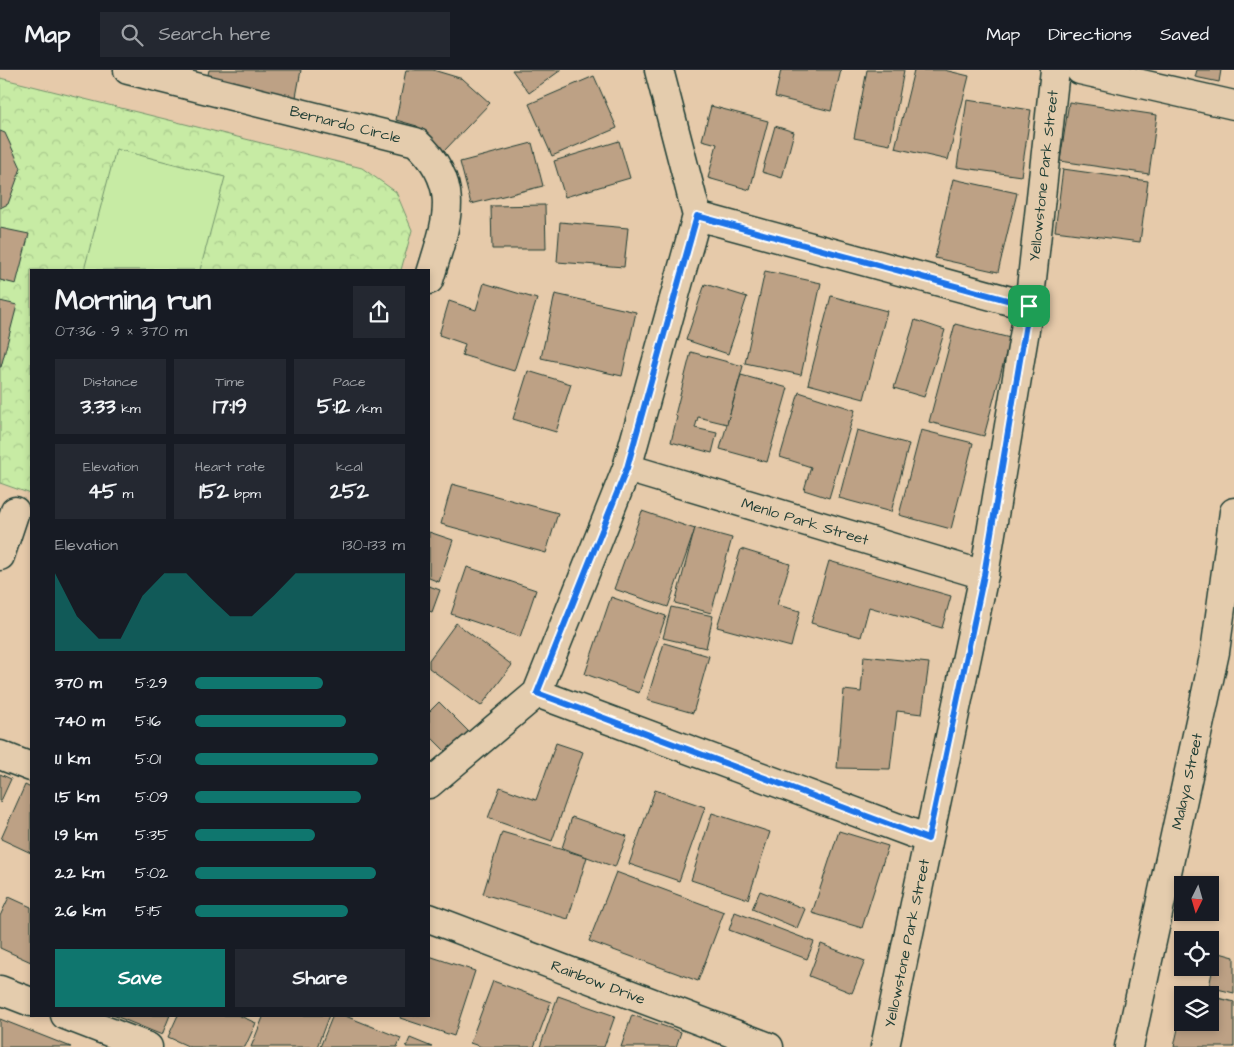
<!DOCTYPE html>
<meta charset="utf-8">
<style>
body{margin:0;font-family:"Architects Daughter",sans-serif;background:#242831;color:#f1f3f6;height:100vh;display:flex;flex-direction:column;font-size:19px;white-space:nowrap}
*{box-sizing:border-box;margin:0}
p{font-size:16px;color:#9ea1a6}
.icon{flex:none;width:28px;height:28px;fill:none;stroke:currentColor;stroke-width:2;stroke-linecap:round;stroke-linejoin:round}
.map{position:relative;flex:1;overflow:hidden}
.panel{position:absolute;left:30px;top:199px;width:400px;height:748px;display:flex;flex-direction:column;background:#171b24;border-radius:0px;box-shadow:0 2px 8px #0003}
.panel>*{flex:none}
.needle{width:32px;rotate:185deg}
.fabs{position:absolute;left:1174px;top:806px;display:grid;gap:10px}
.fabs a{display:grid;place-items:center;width:45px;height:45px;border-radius:0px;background:#171b24;box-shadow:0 2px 8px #0003;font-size:25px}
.pin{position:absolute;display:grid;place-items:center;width:42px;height:42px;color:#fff;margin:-21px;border-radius:10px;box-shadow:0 2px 8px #0006}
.round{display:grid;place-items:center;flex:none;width:52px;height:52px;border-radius:0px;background:#242831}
.headline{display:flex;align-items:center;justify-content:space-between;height:85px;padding:0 25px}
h1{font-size:28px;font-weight:700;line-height:38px}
.stats{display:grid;grid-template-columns:repeat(3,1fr);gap:8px;height:85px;padding:5px 25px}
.stats div{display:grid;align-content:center;border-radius:0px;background:#242831;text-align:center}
.stats b{font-size:21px;font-weight:700}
.stats small{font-size:14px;font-weight:400}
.stats p{font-size:14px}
.chart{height:140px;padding:10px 25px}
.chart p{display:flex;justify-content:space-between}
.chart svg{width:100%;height:90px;margin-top:5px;fill:#0f766e;opacity:.7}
.action{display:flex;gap:10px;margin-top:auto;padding:10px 25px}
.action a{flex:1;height:58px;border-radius:0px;background:#0f766e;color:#fff;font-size:20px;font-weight:700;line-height:58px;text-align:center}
.action a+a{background:#242831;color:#f1f3f6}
ul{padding:0 25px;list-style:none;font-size:16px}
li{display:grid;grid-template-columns:80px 60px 1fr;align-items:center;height:38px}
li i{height:12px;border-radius:6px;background:#0f766e}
header{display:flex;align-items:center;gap:30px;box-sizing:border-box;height:70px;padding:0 25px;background:#171b24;border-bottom:1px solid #363941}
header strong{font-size:24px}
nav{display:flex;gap:28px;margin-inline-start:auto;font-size:18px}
.search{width:350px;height:45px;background:#242831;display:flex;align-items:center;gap:12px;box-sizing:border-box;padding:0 18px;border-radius:0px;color:#9ea1a6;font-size:19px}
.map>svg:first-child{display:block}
.park{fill:url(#park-crowns);stroke:#73946c}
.pitch{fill:#c7eba4;stroke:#73946c}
.building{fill:#bda185;stroke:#1f3d34}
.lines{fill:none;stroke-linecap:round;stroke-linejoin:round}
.minor-casing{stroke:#1f3d34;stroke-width:31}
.minor{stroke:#e4ccad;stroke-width:28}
.route-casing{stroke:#fff;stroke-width:10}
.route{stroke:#1a73e8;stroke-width:6}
.labels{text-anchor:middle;stroke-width:4;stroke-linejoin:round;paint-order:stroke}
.street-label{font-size:15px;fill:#1f3d34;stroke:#e4ccad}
</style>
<header>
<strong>Map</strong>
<div class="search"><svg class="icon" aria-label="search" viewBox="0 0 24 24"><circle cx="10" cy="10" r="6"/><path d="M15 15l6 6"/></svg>Search here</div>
<nav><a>Map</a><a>Directions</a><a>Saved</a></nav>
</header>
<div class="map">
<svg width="1234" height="977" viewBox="0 0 1234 977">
<defs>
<pattern id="park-crowns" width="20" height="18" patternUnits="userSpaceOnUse" patternTransform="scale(1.25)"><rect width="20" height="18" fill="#c7eba4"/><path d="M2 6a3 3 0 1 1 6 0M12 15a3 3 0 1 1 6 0" fill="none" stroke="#aaca8e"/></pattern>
</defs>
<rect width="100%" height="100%" fill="#e6caaa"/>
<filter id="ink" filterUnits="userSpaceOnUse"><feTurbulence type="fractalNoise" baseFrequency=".02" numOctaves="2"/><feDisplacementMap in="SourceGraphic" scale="10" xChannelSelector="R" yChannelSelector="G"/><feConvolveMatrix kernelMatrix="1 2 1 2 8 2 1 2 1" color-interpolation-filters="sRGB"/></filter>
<g filter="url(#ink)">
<path class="park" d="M 0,8 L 362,98 L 396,122 L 412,160 L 401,200 L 31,200 L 31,424 L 0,413 Z"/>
<path class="pitch" d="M 116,79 L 225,107 L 200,200 L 84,200 Z"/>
<g class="building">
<path d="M 209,0 L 301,0 L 296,27 L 207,9 Z"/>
<path d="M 406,0 L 433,0 L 463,9 L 490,33 L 444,81 L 417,56 L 396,50 Z"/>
<path d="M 512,0 L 561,0 L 529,23 Z"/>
<path d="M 781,0 L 841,0 L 831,41 L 775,27 Z"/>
<path d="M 867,0 L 904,0 L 890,75 L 854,68 Z"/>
<path d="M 914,0 L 944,0 L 969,6 L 948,90 L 895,78 Z"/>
<path d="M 1197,0 L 1221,0 L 1219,12 L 1195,7 Z"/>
<path d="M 594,6 L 617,58 L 552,86 L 529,34 Z"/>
<path d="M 967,30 L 1031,40 L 1021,106 L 957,97 Z"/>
<path d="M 1069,32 L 1157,45 L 1149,104 L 1060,91 Z"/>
<path d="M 711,36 L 768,51 L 750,120 L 708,108 L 717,74 L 702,70 Z"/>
<path d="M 775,56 L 794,62 L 782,108 L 762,102 Z"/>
<path d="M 0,61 L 5,63 L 21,98 L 8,134 L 0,138 Z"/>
<path d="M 619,71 L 630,108 L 565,127 L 554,91 Z"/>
<path d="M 532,73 L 543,116 L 471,134 L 460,92 Z"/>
<path d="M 1063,99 L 1148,111 L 1140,172 L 1055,161 Z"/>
<path d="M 953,109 L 1017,123 L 998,202 L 935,188 Z"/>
<path d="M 545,135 L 546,179 L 492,179 L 491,136 Z"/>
<path d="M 560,152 L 628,158 L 624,197 L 557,192 Z"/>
<path d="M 0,158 L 29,164 L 16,214 L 0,210 Z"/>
<path d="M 765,201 L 821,213 L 801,305 L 745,293 Z"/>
<path d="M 484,213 L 537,229 L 514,301 L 462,285 L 465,274 L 439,265 L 449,231 L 476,240 Z"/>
<path d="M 705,214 L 747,227 L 728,284 L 686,270 Z"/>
<path d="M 555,224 L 636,242 L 622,306 L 541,288 Z"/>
<path d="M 831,226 L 887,241 L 864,329 L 808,314 Z"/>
<path d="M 0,231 L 17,235 L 1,297 L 0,297 Z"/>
<path d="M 915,250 L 945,260 L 924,327 L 894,318 Z"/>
<path d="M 955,254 L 1010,268 L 984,366 L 929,352 Z"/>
<path d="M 691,282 L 743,296 L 727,354 L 698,347 L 695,358 L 717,363 L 712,383 L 671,372 L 677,347 L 675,345 Z"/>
<path d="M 528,301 L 571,314 L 556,362 L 513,349 Z"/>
<path d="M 741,305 L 788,318 L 767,392 L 720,379 Z"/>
<path d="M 799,322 L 855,340 L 829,428 L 804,420 L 811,397 L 780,387 Z"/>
<path d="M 857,360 L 909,374 L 891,442 L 839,428 Z"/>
<path d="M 921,360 L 973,373 L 951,459 L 899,445 Z"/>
<path d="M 452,414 L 558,443 L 546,483 L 441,454 Z"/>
<path d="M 642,441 L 695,459 L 668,537 L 614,519 Z"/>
<path d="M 695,458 L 732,468 L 711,543 L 675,533 Z"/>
<path d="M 429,462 L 453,470 L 439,512 L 429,508 Z"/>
<path d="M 741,479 L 790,494 L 777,535 L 800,541 L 791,577 L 717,557 Z"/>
<path d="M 829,491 L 951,526 L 942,558 L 869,537 L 861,567 L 811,553 Z"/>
<path d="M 467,497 L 536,520 L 520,567 L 451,544 Z"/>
<path d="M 429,516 L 440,520 L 432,542 L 429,541 Z"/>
<path d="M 611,527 L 666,546 L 639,623 L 585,604 Z"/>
<path d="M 671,537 L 713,546 L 706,578 L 663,568 Z"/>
<path d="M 456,553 L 512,595 L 481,636 L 429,598 L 429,590 Z"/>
<path d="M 664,573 L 709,586 L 693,643 L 647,630 Z"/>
<path d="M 864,586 L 929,593 L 922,644 L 897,641 L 890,699 L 837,698 L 844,620 L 861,622 Z"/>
<path d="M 439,632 L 469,662 L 447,683 L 429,665 L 429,642 Z"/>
<path d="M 556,673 L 583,682 L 552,771 L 488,748 L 500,717 L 536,730 Z"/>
<path d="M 0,704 L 11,709 L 0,733 Z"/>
<path d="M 25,715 L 31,718 L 31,783 L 1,769 Z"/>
<path d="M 655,720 L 705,737 L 679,811 L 629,794 Z"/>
<path d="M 712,743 L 770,762 L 748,829 L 691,810 Z"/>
<path d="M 572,747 L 627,766 L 615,797 L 562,778 Z"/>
<path d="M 839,761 L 888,776 L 862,858 L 812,843 Z"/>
<path d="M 502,762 L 587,787 L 568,849 L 483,824 Z"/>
<path d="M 616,802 L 724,842 L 698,911 L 589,871 Z"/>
<path d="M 760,821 L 805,839 L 797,858 L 752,839 Z"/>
<path d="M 9,827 L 31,837 L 31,892 L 0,878 L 0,846 Z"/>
<path d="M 735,842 L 814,872 L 807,889 L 729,860 Z"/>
<path d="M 821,874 L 865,891 L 852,923 L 809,906 Z"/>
<path d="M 1216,882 L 1234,887 L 1234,923 L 1209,917 Z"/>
<path d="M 429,886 L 475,901 L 454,966 L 400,948 L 401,945 L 429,945 Z"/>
<path d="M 493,911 L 551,932 L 534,977 L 482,977 L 470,973 Z"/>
<path d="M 558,926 L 615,946 L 604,977 L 540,977 Z"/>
<path d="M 1210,926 L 1234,932 L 1234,977 L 1174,977 L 1182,940 L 1182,952 L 1210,952 Z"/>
<path d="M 113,945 L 170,945 L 162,965 Z"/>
<path d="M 178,945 L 238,945 L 256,953 L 245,977 L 190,977 L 168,967 Z"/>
<path d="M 264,945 L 329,945 L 317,977 L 251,977 Z"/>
<path d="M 333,945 L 343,945 L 401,968 L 397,977 L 320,977 Z"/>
<path d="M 632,945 L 681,962 L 676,977 L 621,977 Z"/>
<path d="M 0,949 L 71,977 L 0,977 Z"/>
<path d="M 410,968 L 432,977 L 406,977 Z"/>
</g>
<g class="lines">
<defs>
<g id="minor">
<path id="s1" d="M 128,0 L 416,72 C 465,117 445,155 429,210"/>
<path d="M 1080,0 L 1234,35"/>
<path d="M 697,146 L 1029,236"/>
<path id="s2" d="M 627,398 L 984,505"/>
<path d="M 0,486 L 15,441"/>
<path d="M 537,623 L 928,769"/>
<path d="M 0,685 L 31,697"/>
<path d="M 429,714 L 537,623 L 627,398 L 697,146 L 659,0"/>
<path id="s3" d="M 429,848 L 769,977"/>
<path d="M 0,920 L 31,932"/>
<path d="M 65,945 L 148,977"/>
<path id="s4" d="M 885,977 L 984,505 L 1029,236 L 1055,0"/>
<path id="s5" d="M 1129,977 L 1215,582 L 1234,442"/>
</g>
</defs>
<use href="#minor" class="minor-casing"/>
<use href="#minor" class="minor"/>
</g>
</g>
<g class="lines" filter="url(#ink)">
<defs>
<path id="route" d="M 697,146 L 1029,236 L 984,505 L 928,769 L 537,623 L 627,398 Z"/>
</defs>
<use href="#route" class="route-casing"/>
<use href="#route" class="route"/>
</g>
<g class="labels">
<g class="street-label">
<text dy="5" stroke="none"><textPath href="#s1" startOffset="224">Bernardo Circle</textPath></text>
<text dy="5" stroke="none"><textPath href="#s4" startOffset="886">Yellowstone Park Street</textPath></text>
<text dy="5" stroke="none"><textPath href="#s2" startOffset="186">Menlo Park Street</textPath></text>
<text dy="5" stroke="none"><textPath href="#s5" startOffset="272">Malaya Street</textPath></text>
<text dy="5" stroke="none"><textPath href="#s4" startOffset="106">Yellowstone Park Street</textPath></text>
<text dy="5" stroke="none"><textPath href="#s3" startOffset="181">Rainbow Drive</textPath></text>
</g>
</g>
</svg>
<div class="fabs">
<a><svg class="needle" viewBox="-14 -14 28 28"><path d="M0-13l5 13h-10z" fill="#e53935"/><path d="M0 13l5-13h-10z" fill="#9ea1a6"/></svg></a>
<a><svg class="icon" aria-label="locate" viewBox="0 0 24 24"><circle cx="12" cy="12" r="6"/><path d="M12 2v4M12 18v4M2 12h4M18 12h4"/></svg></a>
<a><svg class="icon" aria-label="layers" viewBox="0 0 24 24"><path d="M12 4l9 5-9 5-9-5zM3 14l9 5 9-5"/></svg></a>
</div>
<div class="pin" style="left:1029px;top:236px;background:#1e9e55"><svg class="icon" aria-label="arrive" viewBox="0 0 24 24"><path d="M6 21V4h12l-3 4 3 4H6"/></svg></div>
<section class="panel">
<div class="headline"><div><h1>Morning run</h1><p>07:36 · 9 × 370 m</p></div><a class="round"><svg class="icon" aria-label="share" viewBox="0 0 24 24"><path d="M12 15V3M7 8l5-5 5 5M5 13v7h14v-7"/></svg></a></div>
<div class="stats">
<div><p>Distance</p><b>3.33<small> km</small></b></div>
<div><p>Time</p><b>17:19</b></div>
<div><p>Pace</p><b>5:12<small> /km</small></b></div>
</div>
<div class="stats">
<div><p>Elevation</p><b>45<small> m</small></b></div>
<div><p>Heart rate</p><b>152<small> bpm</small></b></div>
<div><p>kcal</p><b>252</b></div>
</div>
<div class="chart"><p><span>Elevation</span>130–133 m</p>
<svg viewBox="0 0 160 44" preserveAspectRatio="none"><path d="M0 44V6L10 27L20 38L30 38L40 17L50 6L60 6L70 17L80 27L90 27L100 17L110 6L120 6L130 6L140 6L150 6L160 6V44z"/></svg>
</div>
<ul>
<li><b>370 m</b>5:29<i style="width:61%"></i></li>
<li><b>740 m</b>5:16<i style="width:72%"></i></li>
<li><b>1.1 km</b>5:01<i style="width:87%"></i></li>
<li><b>1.5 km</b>5:09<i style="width:79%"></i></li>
<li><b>1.9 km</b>5:35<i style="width:57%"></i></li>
<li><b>2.2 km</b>5:02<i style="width:86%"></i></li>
<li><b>2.6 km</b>5:15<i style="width:73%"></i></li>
</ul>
<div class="action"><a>Save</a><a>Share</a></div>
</section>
</div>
